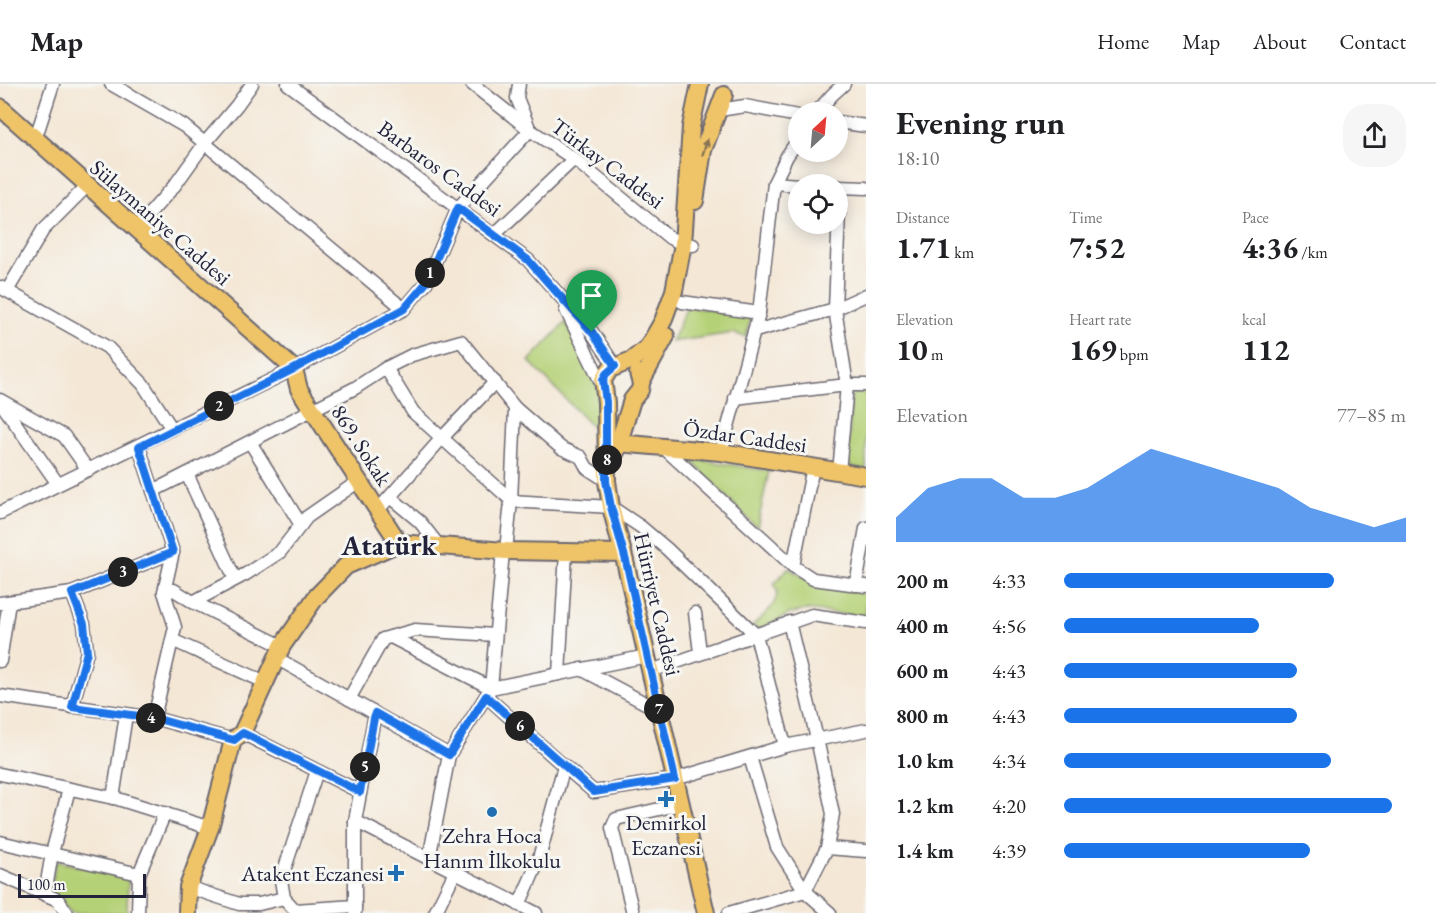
<!DOCTYPE html>
<meta charset="utf-8">
<style>
body{margin:0;font-family:"EB Garamond",serif;background:#f6f6f6;color:#202124;height:100vh;display:flex;flex-direction:column;font-size:22px;white-space:nowrap}
*{box-sizing:border-box;margin:0}
p{font-size:20px;color:#757577}
.icon{flex:none;width:33px;height:33px;fill:none;stroke:currentColor;stroke-width:2;stroke-linecap:round;stroke-linejoin:round}
.map{position:relative;flex:1;overflow:hidden}
.side{display:flex;flex-direction:column;background:#fff;width:570px}
.side>*{flex:none}
.needle{width:39px;rotate:26deg}
.fabs{position:absolute;left:788px;top:18px;display:grid;gap:12px}
.fabs a{display:grid;place-items:center;width:60px;height:60px;border-radius:50%;background:#fff;box-shadow:0 3px 15px #0003;font-size:30px}
.scale{position:absolute;left:18px;bottom:15px;width:128px;box-sizing:border-box;padding-left:6px;border:3px solid #22223b;border-top:0;font-size:16px;line-height:21px;white-space:nowrap;color:#22223b;-webkit-text-stroke:4px #f6f6f2;paint-order:stroke}
.pin{position:absolute;display:grid;place-items:center;width:51px;height:51px;color:#fff;margin:-62px -26px;border-radius:50% 50% 50% 0;rotate:-45deg;box-shadow:0 0 6px #0007}
.pin .icon{rotate:45deg}
.km{position:absolute;width:30px;height:30px;margin:-15px;border-radius:50%;background:#222;color:#fff;font-size:16px;line-height:30px;text-align:center}
.round{display:grid;place-items:center;flex:none;width:63px;height:63px;border-radius:24px;background:#f6f6f6}
.summary{display:flex;align-items:center;justify-content:space-between;height:102px;padding:0 30px}
h1{font-size:33px;font-weight:700;line-height:45px}
.metrics{display:grid;grid-template-columns:repeat(3,1fr);gap:9px;height:102px;padding:6px 30px}
.metrics div{display:grid;align-content:center}
.metrics b{font-size:30px;font-weight:700}
.metrics small{font-size:16px;font-weight:400}
.metrics p{font-size:16px}
.chart{height:168px;padding:12px 30px}
.chart p{display:flex;justify-content:space-between}
.chart svg{width:100%;height:108px;margin-top:6px;fill:#1a73e8;opacity:.7}
ul{padding:0 30px;list-style:none;font-size:20px}
li{display:grid;grid-template-columns:96px 72px 1fr;align-items:center;height:45px}
li i{height:15px;border-radius:8px;background:#1a73e8}
header{display:flex;align-items:center;gap:36px;box-sizing:border-box;height:84px;padding:0 30px;background:#fff;border-bottom:2px solid #e0e0e0}
header strong{font-size:28px}
nav{display:flex;gap:33px;margin-inline-start:auto;font-size:21px}
main{display:flex;flex:1;min-height:0}
.map>svg:first-child{display:block}
.green{fill:#b5d177;stroke:#6c7a59;stroke-width:1.5}
.lines{fill:none;stroke-linecap:round;stroke-linejoin:round}
.minor-casing{stroke:#6c6771;stroke-width:15}
.major-casing{stroke:#6c6771;stroke-width:20}
.minor{stroke:#fff;stroke-width:12}
.major{stroke:#efc469;stroke-width:16}
.oneway{fill:#887352}
.route-casing{stroke:#fff;stroke-width:12}
.route{stroke:#1a73e8;stroke-width:8}
.poi-dot{fill:#1f6fb2;stroke:#f6f6f2;stroke-width:2}
.labels{text-anchor:middle;stroke-width:6;stroke-linejoin:round;paint-order:stroke}
.street-label{font-size:22px;fill:#22223b;stroke:#f6f6f2}
.poi-label{font-size:22px;fill:#22223b;stroke:#f6f6f2}
.district-label{font-size:28px;font-weight:bold;fill:#22223b;stroke:#f6f6f2}
</style>
<header>
<strong>Map</strong>
<nav><a>Home</a><a>Map</a><a>About</a><a>Contact</a></nav>
</header>
<main>
<div class="map">
<svg width="866" height="829" viewBox="0 0 866 829">
<rect width="100%" height="100%" fill="#f6f6f2"/>
<filter id="ink" filterUnits="userSpaceOnUse"><feTurbulence type="fractalNoise" baseFrequency=".0167" numOctaves="2"/><feDisplacementMap in="SourceGraphic" scale="12" xChannelSelector="R" yChannelSelector="G"/><feConvolveMatrix kernelMatrix="1 2 1 2 8 2 1 2 1" color-interpolation-filters="sRGB"/></filter>
<filter id="wash" filterUnits="userSpaceOnUse"><feTurbulence type="fractalNoise" baseFrequency=".008" numOctaves="4" result="noise"/><feDisplacementMap in="SourceGraphic" scale="24" xChannelSelector="R" yChannelSelector="G"/><feGaussianBlur stdDeviation="1.35" result="paint"/><feColorMatrix in="noise" values="0 0 0 0 0 0 0 0 0 0 0 0 0 0 0 0 0 1.4 0 .05"/><feComposite in="paint" operator="in"/></filter>
<g filter="url(#wash)">
<rect width="100%" height="100%" fill="#f4e7d5"/>
<g class="green">
<path d="M 687,223 L 751,231 L 746,253 L 733,249 L 671,258 Z"/>
<path d="M 566,238 L 599,307 L 602,327 L 598,349 L 529,277 Z"/>
<path d="M 853,309 L 866,309 L 866,386 L 852,383 L 848,380 L 851,313 Z"/>
<path d="M 689,374 L 769,387 L 757,444 Z"/>
<path d="M 788,484 L 818,501 L 866,510 L 866,533 L 806,526 L 789,530 L 759,546 L 753,541 C 763,532 785,516 774,500 Z"/>
<path d="M 56,777 L 128,794 L 127,829 L 72,829 L 50,808 Z"/>
</g>
</g>
<g filter="url(#ink)">
<g class="lines">
<defs>
<g id="minor">
<path d="M 111,0 L 184,42 L 404,225"/>
<path d="M 288,0 L 528,176 L 592,248 L 615,282"/>
<path d="M 472,0 L 530,46 L 574,75 L 670,154 L 683,160 L 693,161"/>
<path d="M 519,0 L 517,14 L 529,44"/>
<path d="M 719,26 L 745,22 L 798,32"/>
<path d="M 817,28 L 832,11 L 844,0"/>
<path d="M 837,38 L 866,42"/>
<path d="M 35,56 L 53,0"/>
<path d="M 774,99 L 798,101"/>
<path d="M 837,103 L 866,104"/>
<path d="M 136,145 L 175,101 L 205,59 L 237,21 L 252,0"/>
<path d="M 495,150 L 574,75"/>
<path d="M 0,203 L 107,263 L 143,300 L 172,345"/>
<path d="M 7,207 L 43,146 L 87,102"/>
<path d="M 682,218 L 759,229"/>
<path d="M 566,226 L 603,302"/>
<path d="M 755,247 L 835,225 L 866,211"/>
<path d="M 386,284 L 413,328 L 511,416"/>
<path d="M 735,314 L 847,301 L 866,301"/>
<path d="M 0,316 L 64,352 L 88,386"/>
<path d="M 1,319 L 58,400"/>
<path d="M 250,358 L 301,441"/>
<path d="M 139,363 L 173,468 L 164,508 L 175,543 L 154,634"/>
<path d="M 664,364 L 793,482 L 813,495 L 866,502"/>
<path d="M 721,368 L 759,229 L 774,99 L 787,72 L 798,56"/>
<path d="M 839,388 L 847,301 L 835,225 L 840,103"/>
<path d="M 187,390 L 235,495"/>
<path d="M 153,407 L 355,304 L 386,284 L 412,271 L 461,257 L 515,324 L 561,364 L 581,373 L 587,384 L 607,397"/>
<path d="M 390,413 L 420,438 L 439,462"/>
<path d="M 511,417 L 611,423 L 641,443 L 667,465 L 756,551 L 785,662"/>
<path d="M 378,426 L 442,354 L 495,298"/>
<path d="M 0,429 L 294,285 L 404,225 L 426,199 L 458,124 L 530,46"/>
<path d="M 506,467 L 511,417 L 515,324"/>
<path d="M 793,482 L 813,383"/>
<path d="M 856,501 L 866,444"/>
<path d="M 164,508 L 174,506 L 193,518 L 282,562"/>
<path d="M 193,518 L 246,490 L 280,468 L 307,433 L 359,397"/>
<path d="M 0,519 L 72,509 L 173,468"/>
<path d="M 695,529 L 700,568"/>
<path d="M 391,553 L 491,604"/>
<path d="M 172,556 L 267,599"/>
<path d="M 278,575 L 449,671 L 491,604 L 647,572"/>
<path d="M 0,577 L 9,518"/>
<path d="M 581,585 L 660,627"/>
<path d="M 651,587 L 812,531 L 866,539"/>
<path d="M 559,590 L 566,468"/>
<path d="M 491,604 L 503,467"/>
<path d="M 0,612 L 154,634 L 233,656"/>
<path d="M 486,612 L 564,682 L 538,778 L 519,821"/>
<path d="M 349,615 L 383,555 L 415,546 L 495,551"/>
<path d="M 72,623 L 87,568 L 84,540 L 72,509"/>
<path d="M 242,649 L 360,708"/>
<path d="M 750,673 L 777,763 L 805,807 L 830,829"/>
<path d="M 564,682 L 594,708 L 675,695 L 785,662 L 866,646"/>
<path d="M 0,690 L 118,715 L 210,744"/>
<path d="M 113,714 L 126,631"/>
<path d="M 355,737 L 536,829"/>
<path d="M 0,758 L 139,790"/>
<path d="M 827,764 L 866,767"/>
<path d="M 429,775 L 449,671"/>
<path d="M 0,791 L 58,816 L 67,829"/>
<path d="M 188,803 L 239,820 L 259,820 L 284,814 L 295,826 L 355,822 L 355,828"/>
<path d="M 45,810 L 52,769 L 69,705"/>
<path d="M 284,814 L 281,796 L 317,687"/>
<path d="M 355,822 L 355,737 L 375,629"/>
<path d="M 138,829 L 139,790 L 165,729"/>
<path d="M 435,829 L 455,788"/>
<path d="M 633,829 L 612,744 L 616,735 L 681,720"/>
<path d="M 729,829 L 805,807 L 827,764 L 833,730 L 817,655 L 789,538"/>
</g>
<g id="major">
<path d="M 700,0 L 691,43 L 683,160 L 674,207 L 663,237 L 648,263 L 632,276 L 610,285 L 603,296 L 606,318 L 607,397 L 611,423 L 625,477 L 706,829"/>
<path d="M 0,23 L 294,285 L 299,305 L 399,459"/>
<path d="M 695,117 L 703,66 L 724,11"/>
<path d="M 641,298 L 666,252"/>
<path d="M 618,359 L 721,368 L 866,392"/>
<path d="M 616,368 L 632,316 L 640,306 L 641,300 L 638,289"/>
<path d="M 187,829 L 188,803 L 210,744 L 233,656 L 242,649 L 282,562 L 316,513 L 346,482 L 399,459 L 506,467 L 623,469"/>
</g>
</defs>
<use href="#minor" class="minor-casing"/>
<use href="#major" class="major-casing"/>
<use href="#minor" class="minor"/>
<use href="#major" class="major"/>
</g>
<defs><path id="oneway-solid" d="M-6-.8H1V-3.2L6.5 0L1 3.2V.8H-6Z" transform="scale(1.5)"/></defs>
<use class="oneway" href="#oneway-solid" transform="translate(705 63) rotate(-72)"/>
</g>
<g class="lines" filter="url(#ink)">
<defs>
<path id="route" d="M 458,124 L 528,176 L 592,248 L 615,282 L 606,290 L 603,296 L 606,318 L 606,397 L 611,423 L 626,477 L 675,695 L 594,708 L 486,612 L 449,671 L 375,629 L 360,708 L 243,649 L 234,656 L 154,634 L 72,623 L 87,568 L 84,540 L 72,509 L 173,468 L 139,363 L 294,285 L 404,225 L 426,199 Z"/>
</defs>
<use href="#route" class="route-casing"/>
<use href="#route" class="route"/>
</g>
<g class="poi-dot">
<path d="M663 706h6v6h6v6h-6v6h-6v-6h-6v-6h6z"/>
<circle cx="492" cy="728" r="6"/>
<path d="M393 780h6v6h6v6h-6v6h-6v-6h-6v-6h6z"/>
</g>
<g class="labels">
<g class="street-label">
<text transform="translate(608 79) rotate(37)" y="8">Türkay Caddesi</text>
<text transform="translate(440 84) rotate(36)" y="8">Barbaros Caddesi</text>
<text transform="translate(161 138) rotate(41)" y="8">Sülaymaniye Caddesi</text>
<text transform="translate(745 352) rotate(8)" y="8">Özdar Caddesi</text>
<text transform="translate(362 361) rotate(57)" y="8">869. Sokak</text>
<text transform="translate(658 520) rotate(77)" y="8">Hürriyet Caddesi</text>
</g>
<g class="poi-label">
<text x="666" y="746">Demirkol<tspan x="666" dy="25">Eczanesi</tspan></text>
<text x="492" y="759">Zehra Hoca<tspan x="492" dy="25">Hanım İlkokulu</tspan></text>
<text x="384" y="797" text-anchor="end">Atakent Eczanesi</text>
</g>
<g class="district-label">
<text x="389" y="471">Atatürk</text>
</g>
</g>
</svg>
<div class="fabs">
<a><svg class="needle" viewBox="-14 -14 28 28"><path d="M0-13l5 13h-10z" fill="#e53935"/><path d="M0 13l5-13h-10z" fill="#757577"/></svg></a>
<a><svg class="icon" aria-label="locate" viewBox="0 0 24 24"><circle cx="12" cy="12" r="6"/><path d="M12 2v4M12 18v4M2 12h4M18 12h4"/></svg></a>
</div>
<div class="scale">100 m</div>
<div class="pin" style="left:592px;top:248px;background:#1e9e55"><svg class="icon" aria-label="arrive" viewBox="0 0 24 24"><path d="M6 21V4h12l-3 4 3 4H6"/></svg></div>
<b class="km" style="left:430px;top:189px">1</b>
<b class="km" style="left:219px;top:322px">2</b>
<b class="km" style="left:123px;top:488px">3</b>
<b class="km" style="left:151px;top:634px">4</b>
<b class="km" style="left:365px;top:683px">5</b>
<b class="km" style="left:520px;top:642px">6</b>
<b class="km" style="left:659px;top:625px">7</b>
<b class="km" style="left:607px;top:376px">8</b>
</div>
<section class="side">
<div class="summary"><div><h1>Evening run</h1><p>18:10</p></div><a class="round"><svg class="icon" aria-label="share" viewBox="0 0 24 24"><path d="M12 15V3M7 8l5-5 5 5M5 13v7h14v-7"/></svg></a></div>
<div class="metrics">
<div><p>Distance</p><b>1.71<small> km</small></b></div>
<div><p>Time</p><b>7:52</b></div>
<div><p>Pace</p><b>4:36<small> /km</small></b></div>
</div>
<div class="metrics">
<div><p>Elevation</p><b>10<small> m</small></b></div>
<div><p>Heart rate</p><b>169<small> bpm</small></b></div>
<div><p>kcal</p><b>112</b></div>
</div>
<div class="chart"><p><span>Elevation</span>77–85 m</p>
<svg viewBox="0 0 160 44" preserveAspectRatio="none"><path d="M0 44V34L10 22L20 18L30 18L40 26L50 26L60 22L70 14L80 6L90 10L100 14L110 18L120 22L130 30L140 34L150 38L160 34V44z"/></svg>
</div>
<ul>
<li><b>200 m</b>4:33<i style="width:79%"></i></li>
<li><b>400 m</b>4:56<i style="width:57%"></i></li>
<li><b>600 m</b>4:43<i style="width:68%"></i></li>
<li><b>800 m</b>4:43<i style="width:68%"></i></li>
<li><b>1.0 km</b>4:34<i style="width:78%"></i></li>
<li><b>1.2 km</b>4:20<i style="width:96%"></i></li>
<li><b>1.4 km</b>4:39<i style="width:72%"></i></li>
</ul>
</section>
</main>
